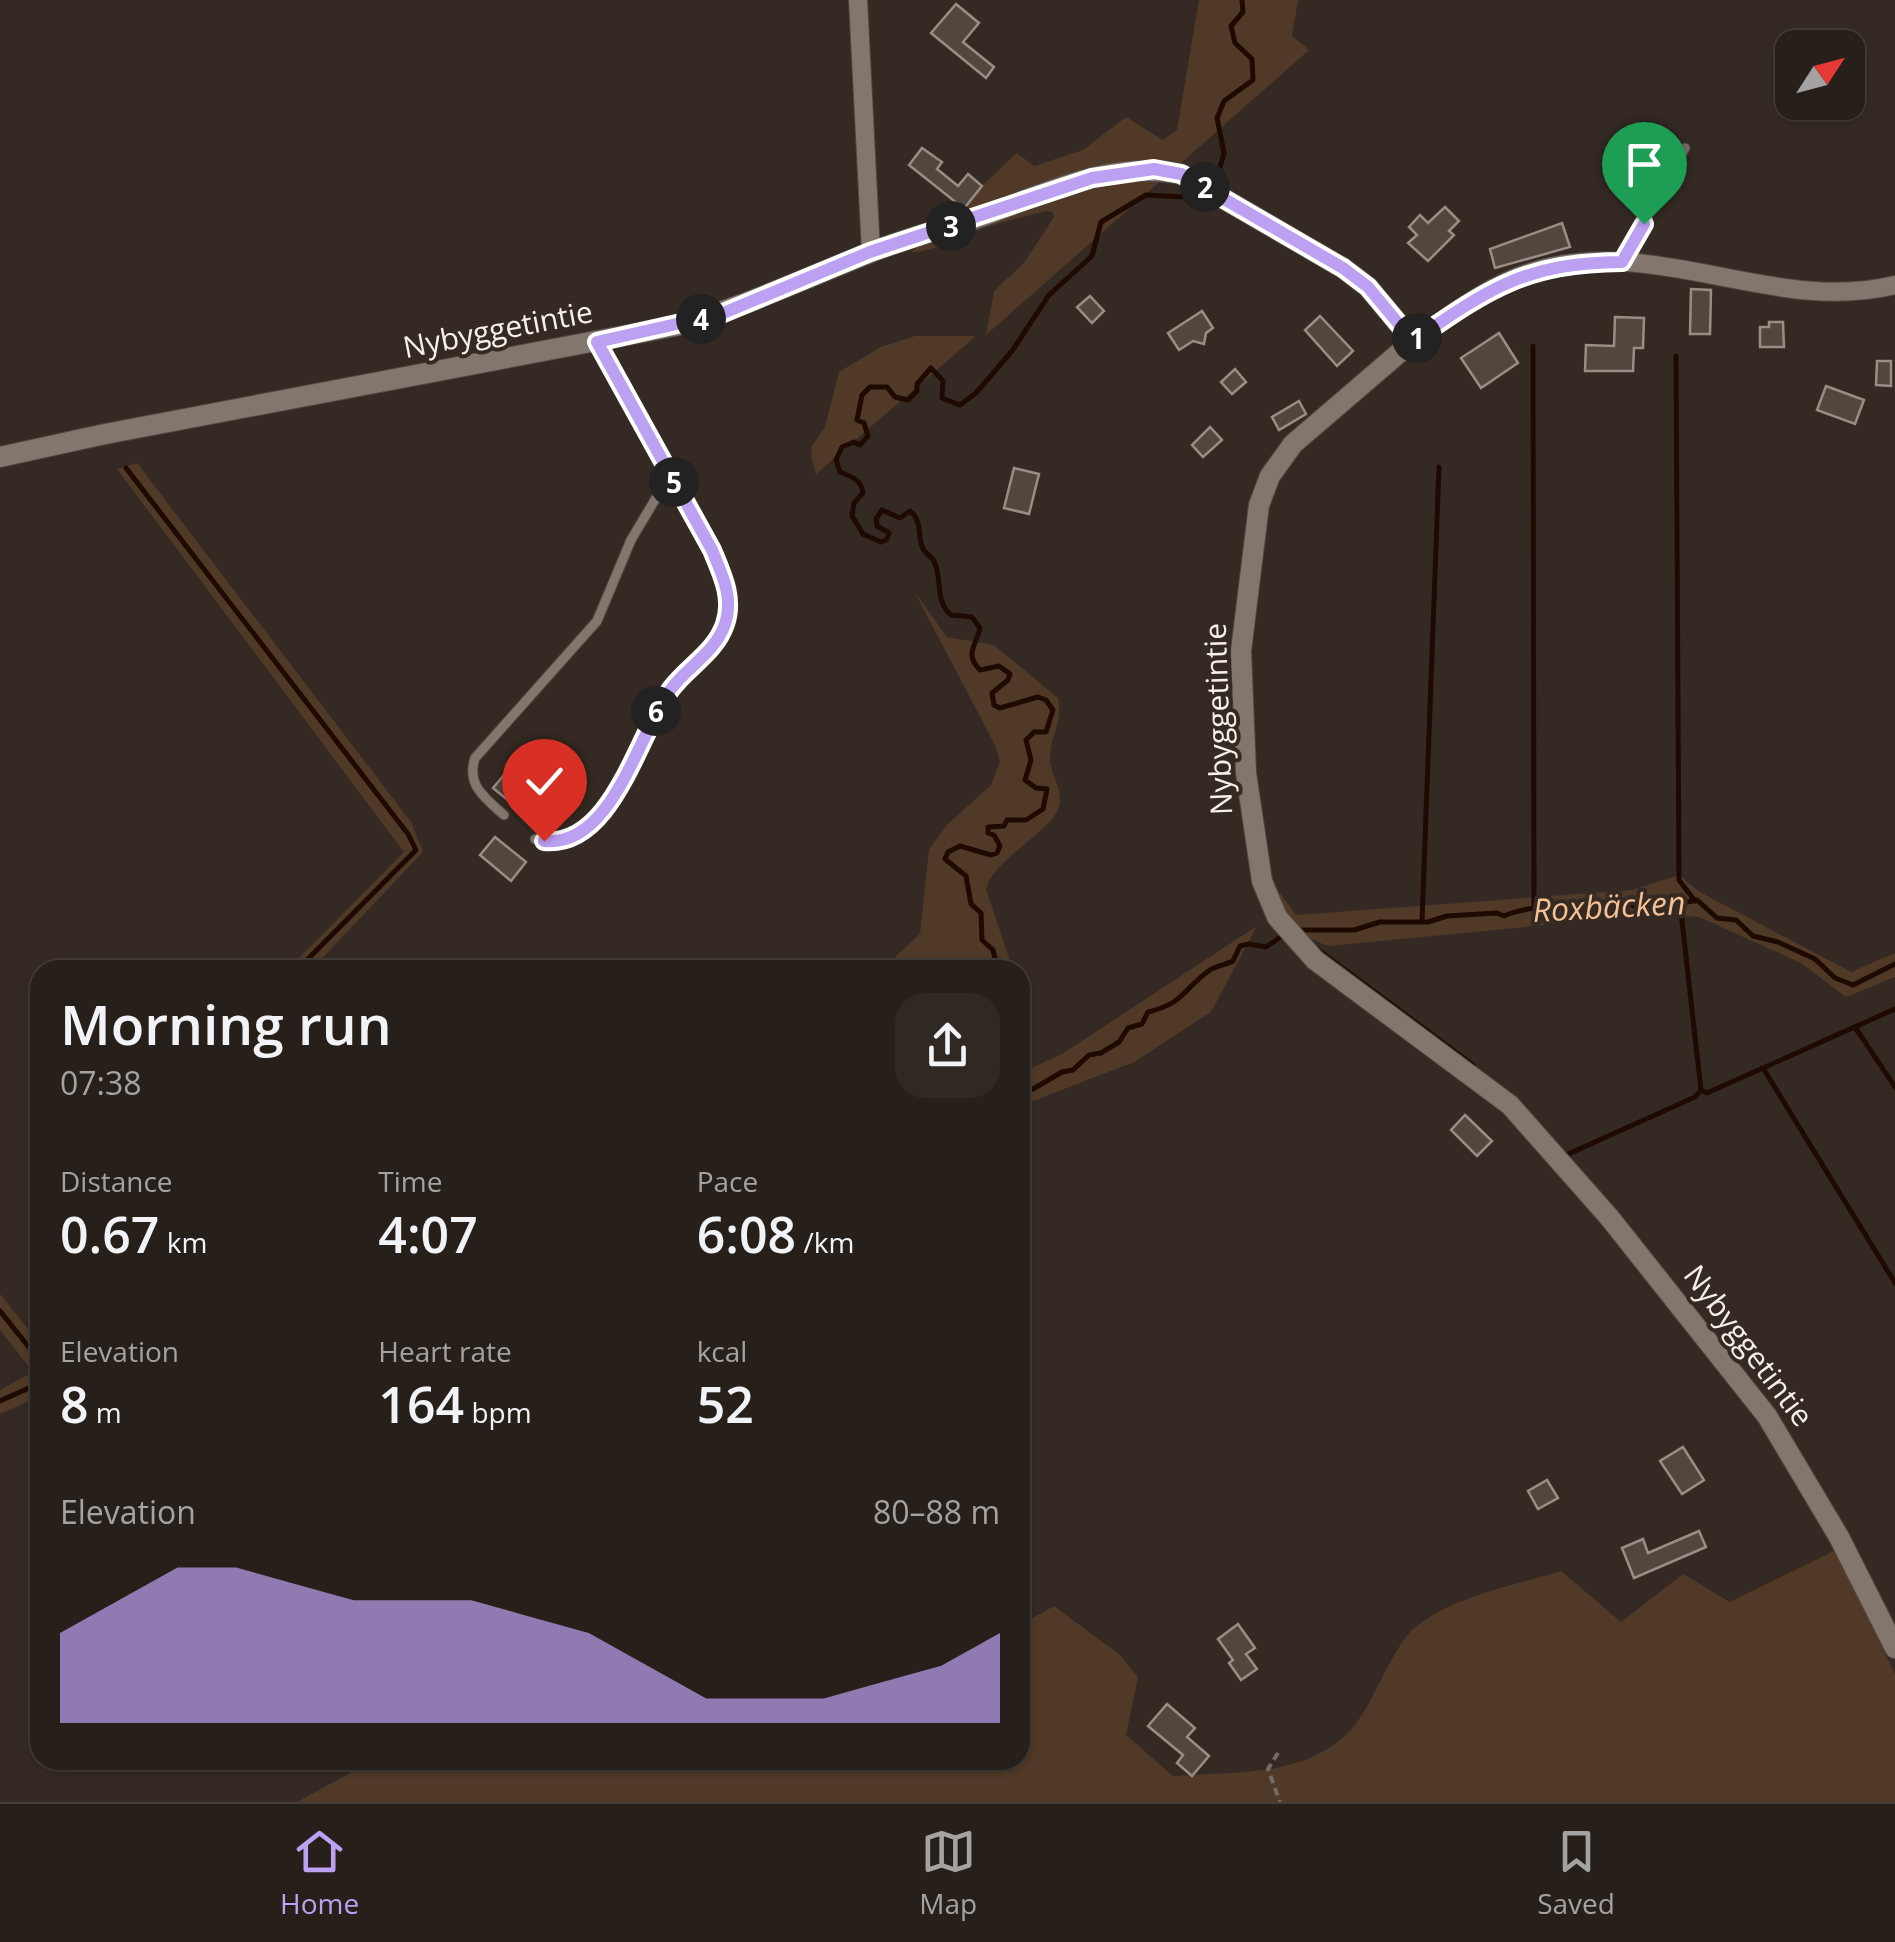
<!DOCTYPE html>
<meta charset="utf-8">
<style>
body{margin:0;font-family:"Open Sans",sans-serif;background:#2f2823;color:#f1f3f6;height:100vh;display:flex;flex-direction:column;font-size:38px;white-space:nowrap}
*{box-sizing:border-box;margin:0}
p{font-size:32px;color:#a4a3a2}
.icon{flex:none;width:55px;height:55px;fill:none;stroke:currentColor;stroke-width:2;stroke-linecap:round;stroke-linejoin:round}
.map{position:relative;flex:1;overflow:hidden}
.drawer{position:absolute;left:30px;top:960px;width:1000px;height:810px;display:flex;flex-direction:column;background:#27201a;border-radius:30px;box-shadow:0 2px 8px #0004,0 0 0 2px #433e39}
.drawer>*{flex:none}
.needle{width:65px;rotate:54deg}
.tools{position:absolute;left:1775px;top:30px;display:grid;gap:20px}
.tools a{display:grid;place-items:center;width:90px;height:90px;border-radius:20px;background:#27201a;box-shadow:0 2px 8px #0004,0 0 0 2px #433e39;font-size:50px}
.pin{position:absolute;display:grid;place-items:center;width:85px;height:85px;color:#fff;margin:-102px -42px;border-radius:50% 50% 50% 0;rotate:-45deg;box-shadow:0 0 10px #0007}
.pin .icon{rotate:45deg}
.km{position:absolute;width:50px;height:50px;margin:-25px;border-radius:50%;background:#222;color:#fff;font-size:28px;line-height:50px;text-align:center}
.round{display:grid;place-items:center;flex:none;width:105px;height:105px;border-radius:30px;background:#2f2823}
.head{display:flex;align-items:center;justify-content:space-between;height:170px;padding:0 30px}
h1{font-size:55px;font-weight:600;line-height:75px}
.stats{display:grid;grid-template-columns:repeat(3,1fr);gap:15px;height:170px;padding:10px 30px}
.stats div{display:grid;align-content:center}
.stats b{font-size:50px;font-weight:600}
.stats small{font-size:28px;font-weight:400}
.stats p{font-size:28px}
.chart{height:280px;padding:20px 30px}
.chart p{display:flex;justify-content:space-between}
.chart svg{width:100%;height:180px;margin-top:10px;fill:#bca0f2;opacity:.7}
.menu{display:flex;justify-content:space-around;align-items:center;height:140px;border-top:2px solid #433e39;background:#27201a;font-size:28px;color:#a4a3a2}
.menu a{display:grid;justify-items:center;gap:5px}
.menu .current{color:#bca0f2}
.map>svg:first-child{display:block}
.green{fill:#503927}
.lines{fill:none;stroke-linecap:round;stroke-linejoin:round}
.stream{stroke:#1e0a00;stroke-width:5}
.building{fill:#52473f;stroke:#998d84;stroke-width:2.5}
.service-casing{stroke:#504842;stroke-width:11}
.minor-casing{stroke:#504842;stroke-width:20}
.tertiary-casing{stroke:#504842;stroke-width:22}
.path{stroke:#736a64;stroke-width:4;stroke-dasharray:8 5;stroke-linecap:butt}
.service{stroke:#82766d;stroke-width:9}
.minor{stroke:#82766d;stroke-width:18}
.tertiary{stroke:#82766d;stroke-width:20}
.route-casing{stroke:#fff;stroke-width:20}
.route{stroke:#bca0f2;stroke-width:12}
.labels{text-anchor:middle;stroke-width:8;stroke-linejoin:round;paint-order:stroke}
.street-label{font-size:30px;fill:#f6f0eb;stroke:#342a23}
.water-label{font-size:32px;font-style:italic;fill:#f7c094;stroke:#342a23}
</style>
<div class="map">
<svg width="1895" height="1802" viewBox="0 0 1895 1802">
<rect width="100%" height="100%" fill="#342a23"/>
<g class="green">
<path d="M 1199,0 L 1298,0 L 1292,36 L 1309,50 L 986,335 L 994,291 L 1024,263 L 1054,217 L 1052,212 L 1046,211 L 985,227 L 932,249 L 910,253 L 1017,153 L 1034,166 L 1083,150 L 1126,117 L 1163,140 L 1177,130 Z"/>
<path d="M 915,336 L 976,336 L 816,474 L 811,456 L 812,446 L 825,427 L 839,372 L 881,347 Z"/>
<path d="M 137,463 L 411,822 L 423,852 L 311,970 L 287,970 L 404,852 L 117,469 Z"/>
<path d="M 914,591 L 947,637 L 994,645 L 1058,698 C 1063,727 1049,736 1050,760 C 1051,776 1064,790 1059,807 C 1050,834 995,857 986,889 L 1013,970 L 881,970 L 920,934 L 929,849 L 948,824 L 991,785 L 1000,762 L 995,745 Z"/>
<path d="M 1679,875 L 1698,891 L 1851,972 L 1895,953 L 1895,977 L 1846,997 L 1801,963 L 1699,917 L 1659,914 L 1329,946 C 1302,938 1285,920 1279,892 L 1296,915 L 1632,890 Z"/>
<path d="M 1257,926 L 1211,1012 L 1134,1062 L 1020,1106 L 1020,1073 L 1062,1054 Z"/>
<path d="M 0,1294 L 40,1344 L 40,1396 L 0,1414 L 0,1390 L 33,1372 L 0,1330 Z"/>
<path d="M 1836,1550 L 1895,1674 L 1895,1802 L 297,1802 L 374,1760 L 1020,1760 L 1020,1625 L 1054,1606 L 1120,1655 L 1138,1677 L 1126,1735 L 1173,1776 C 1243,1771 1325,1779 1365,1710 C 1376,1691 1398,1643 1412,1630 C 1451,1596 1513,1586 1561,1571 L 1621,1622 L 1683,1574 L 1730,1602 Z"/>
</g>
<g class="lines">
<g class="stream">
<path d="M 1210,183 L 1217,178 L 1224,153 L 1217,118 L 1224,101 L 1253,80 L 1252,59 L 1235,43 L 1231,26 L 1243,12 L 1242,0"/>
<path d="M 1533,346 L 1534,909"/>
<path d="M 1676,356 L 1679,880 L 1695,901"/>
<path d="M 126,468 L 408,834 L 416,850 L 297,970"/>
<path d="M 1680,903 L 1701,1090 L 1707,1093 L 1895,1009"/>
<path d="M 1422,921 L 1439,467"/>
<path d="M 1297,930 L 1354,930 L 1380,922 L 1428,922 L 1447,916 L 1497,913 L 1504,916 C 1519,908 1584,900 1597,907 L 1605,902 L 1627,900 L 1633,906 L 1663,907 L 1697,900 L 1717,918 L 1736,920 L 1753,936 L 1778,942 L 1815,959 L 1835,978 L 1853,985 L 1895,964"/>
<path d="M 1317,949 L 1473,1065"/>
<path d="M 901,970 L 911,963 L 918,964 L 924,970"/>
<path d="M 998,970 L 993,950 L 982,940 L 981,913 L 971,904 L 966,876 L 945,859 L 948,852 L 960,846 L 991,855 L 997,853 L 1000,846 L 994,835 L 988,833 L 988,827 L 1004,826 L 1007,820 L 1026,820 L 1043,809 L 1047,789 L 1036,788 L 1025,780 L 1031,760 L 1026,740 L 1034,732 L 1046,732 L 1053,710 L 1046,700 L 1038,697 L 1000,708 L 994,705 L 992,693 L 1008,680 L 1010,674 L 999,666 L 980,670 C 964,654 976,646 980,628 L 972,617 L 951,615 C 934,600 943,580 934,561 C 931,556 926,554 923,549 C 916,535 924,523 910,511 L 900,518 L 882,510 L 876,519 L 877,526 L 889,533 L 887,539 L 881,542 L 863,534 L 852,516 L 854,503 L 863,493 C 861,479 852,477 840,472 L 836,460 L 842,447 L 854,442 L 860,445 L 868,436 L 864,423 L 857,420 L 862,395 L 870,387 L 887,387 L 895,397 L 908,400 L 917,391 L 917,384 L 931,368 L 943,381 L 942,398 L 960,405 L 976,393 L 1012,351 L 1049,295 L 1092,256 L 1101,222 L 1146,195 L 1185,197 L 1196,191"/>
<path d="M 1855,1027 L 1895,1087"/>
<path d="M 1763,1068 L 1895,1283"/>
<path d="M 1020,1091 L 1033,1089 L 1062,1072 L 1073,1070 L 1089,1055 L 1101,1053 L 1119,1042 L 1128,1028 L 1142,1024 L 1148,1012 C 1185,1003 1183,989 1210,970 C 1217,965 1226,965 1233,961 L 1240,946 L 1249,944 L 1266,947 L 1279,938"/>
<path d="M 1563,1152 L 1566,1155 L 1695,1097 L 1701,1090"/>
<path d="M 0,1311 L 40,1361"/>
<path d="M 0,1401 L 40,1383"/>
</g>
</g>
<g class="building">
<path d="M 956,4 L 979,23 L 963,42 L 994,67 L 986,78 L 931,33 Z"/>
<path d="M 922,148 L 942,162 L 937,169 L 958,186 L 968,174 L 982,186 L 966,206 L 963,208 L 909,165 Z"/>
<path d="M 1445,207 L 1459,221 L 1449,231 L 1454,235 L 1428,261 L 1408,243 L 1417,235 L 1409,227 L 1420,215 L 1428,223 Z"/>
<path d="M 1562,223 L 1570,247 L 1495,268 L 1490,249 Z"/>
<path d="M 1691,289 L 1711,290 L 1710,334 L 1690,334 Z"/>
<path d="M 1090,296 L 1104,311 L 1092,323 L 1077,307 Z"/>
<path d="M 1202,311 L 1213,328 L 1206,333 L 1204,344 L 1193,341 L 1179,350 L 1168,333 Z"/>
<path d="M 1320,316 L 1353,351 L 1337,366 L 1305,330 Z"/>
<path d="M 1615,317 L 1644,318 L 1643,348 L 1634,348 L 1633,371 L 1585,371 L 1586,345 L 1614,346 Z"/>
<path d="M 1769,322 L 1783,322 L 1784,347 L 1760,347 L 1760,327 L 1769,327 Z"/>
<path d="M 1499,333 L 1518,363 L 1481,388 L 1461,358 Z"/>
<path d="M 1877,361 L 1891,361 L 1891,386 L 1876,385 Z"/>
<path d="M 1235,369 L 1246,382 L 1232,394 L 1221,382 Z"/>
<path d="M 1826,386 L 1864,400 L 1855,424 L 1817,410 Z"/>
<path d="M 1299,401 L 1306,414 L 1279,430 L 1272,417 Z"/>
<path d="M 1210,427 L 1222,440 L 1203,457 L 1192,445 Z"/>
<path d="M 1014,468 L 1039,474 L 1029,514 L 1004,508 Z"/>
<path d="M 528,746 L 544,759 L 538,766 L 547,772 L 527,791 L 521,786 L 509,801 L 493,788 Z"/>
<path d="M 495,837 L 526,862 L 511,881 L 480,855 Z"/>
<path d="M 1465,1115 L 1492,1141 L 1477,1156 L 1451,1130 Z"/>
<path d="M 1683,1447 L 1704,1480 L 1682,1494 L 1660,1461 Z"/>
<path d="M 1547,1480 L 1558,1498 L 1538,1509 L 1528,1491 Z"/>
<path d="M 1699,1531 L 1706,1547 L 1634,1578 L 1622,1548 L 1643,1539 L 1648,1553 Z"/>
<path d="M 1238,1624 L 1255,1648 L 1246,1654 L 1257,1669 L 1241,1680 L 1229,1663 L 1233,1660 L 1218,1639 Z"/>
<path d="M 1167,1704 L 1195,1728 L 1187,1737 L 1209,1756 L 1192,1776 L 1177,1763 L 1183,1755 L 1148,1726 Z"/>
</g>
<g class="lines">
<defs>
<g id="service">
<path d="M 1622,261 L 1685,148"/>
<path d="M 504,815 C 485,798 466,785 475,758 L 597,621 L 631,540 L 659,493 L 664,476 L 662,466"/>
<path d="M 535,839 C 545,841 556,843 566,841 C 614,828 643,727 670,690 C 687,667 715,653 725,625 C 734,598 723,574 712,550 L 597,342"/>
</g>
<g id="minor">
<path d="M 858,0 L 871,252"/>
<path d="M 1413,341 C 1450,316 1488,285 1531,272 C 1654,233 1773,315 1895,285"/>
</g>
<path id="tertiary" d="M 0,457 L 105,434 L 675,326 C 742,308 803,279 867,254 C 904,238 945,229 983,216 C 1047,193 1111,160 1181,174 L 1343,268 L 1368,287 L 1413,341 L 1293,444 L 1270,476 L 1259,505 L 1241,651 L 1246,773 L 1262,881 L 1277,917 L 1315,960 L 1510,1105 L 1609,1217 L 1767,1416 L 1839,1537 L 1895,1648"/>
</defs>
<use href="#service" class="service-casing"/>
<use href="#minor" class="minor-casing"/>
<use href="#tertiary" class="tertiary-casing"/>
<path class="path" d="M 1278,1753 L 1268,1769 L 1280,1802"/>
<use href="#service" class="service"/>
<use href="#minor" class="minor"/>
<use href="#tertiary" class="tertiary"/>
</g>
<g class="lines">
<defs>
<path id="route" d="M 544,841 C 613,848 638,733 671,689 C 688,666 715,653 725,624 C 734,598 722,574 712,550 L 597,342 L 721,314 L 870,252 L 1092,178 L 1154,169 L 1181,174 L 1343,268 L 1368,287 L 1413,341 C 1490,288 1525,263 1622,262 L 1644,224"/>
</defs>
<use href="#route" class="route-casing"/>
<use href="#route" class="route"/>
</g>
<g class="labels">
<g class="street-label">
<text transform="translate(498 330) rotate(-11)" y="10">Nybyggetintie</text>
<text transform="translate(1219 719) rotate(-92)" y="10">Nybyggetintie</text>
<text transform="translate(1748 1346) rotate(53)" y="10">Nybyggetintie</text>
</g>
<g class="water-label">
<text transform="translate(1609 907) rotate(-3)" y="11">Roxbäcken</text>
</g>
</g>
</svg>
<div class="tools">
<a><svg class="needle" viewBox="-14 -14 28 28"><path d="M0-13l5 13h-10z" fill="#e53935"/><path d="M0 13l5-13h-10z" fill="#a4a3a2"/></svg></a>
</div>
<div class="pin" style="left:1644px;top:224px;background:#1e9e55"><svg class="icon" aria-label="arrive" viewBox="0 0 24 24"><path d="M6 21V4h12l-3 4 3 4H6"/></svg></div>
<div class="pin" style="left:544px;top:841px;background:#d93025"><svg class="icon" aria-label="check" viewBox="0 0 24 24"><path d="M5 12l5 5 9-10"/></svg></div>
<b class="km" style="left:1417px;top:338px">1</b>
<b class="km" style="left:1205px;top:187px">2</b>
<b class="km" style="left:951px;top:226px">3</b>
<b class="km" style="left:701px;top:319px">4</b>
<b class="km" style="left:674px;top:482px">5</b>
<b class="km" style="left:656px;top:711px">6</b>
<section class="drawer">
<div class="head"><div><h1>Morning run</h1><p>07:38</p></div><a class="round"><svg class="icon" aria-label="share" viewBox="0 0 24 24"><path d="M12 15V3M7 8l5-5 5 5M5 13v7h14v-7"/></svg></a></div>
<div class="stats">
<div><p>Distance</p><b>0.67<small> km</small></b></div>
<div><p>Time</p><b>4:07</b></div>
<div><p>Pace</p><b>6:08<small> /km</small></b></div>
</div>
<div class="stats">
<div><p>Elevation</p><b>8<small> m</small></b></div>
<div><p>Heart rate</p><b>164<small> bpm</small></b></div>
<div><p>kcal</p><b>52</b></div>
</div>
<div class="chart"><p><span>Elevation</span>80–88 m</p>
<svg viewBox="0 0 160 44" preserveAspectRatio="none"><path d="M0 44V22L10 14L20 6L30 6L40 10L50 14L60 14L70 14L80 18L90 22L100 30L110 38L120 38L130 38L140 34L150 30L160 22V44z"/></svg>
</div>
</section>
</div>
<nav class="menu">
<a class="current"><svg class="icon" aria-label="home" viewBox="0 0 24 24"><path d="M3 11l9-7 9 7M6 9v11h12V9"/></svg>Home</a>
<a><svg class="icon" aria-label="map" viewBox="0 0 24 24"><path d="M3 6l6-2 6 2 6-2v14l-6 2-6-2-6 2zM9 4v14M15 6v14"/></svg>Map</a>
<a><svg class="icon" aria-label="saved" viewBox="0 0 24 24"><path d="M7 4h10v16l-5-4-5 4z"/></svg>Saved</a>
</nav>
